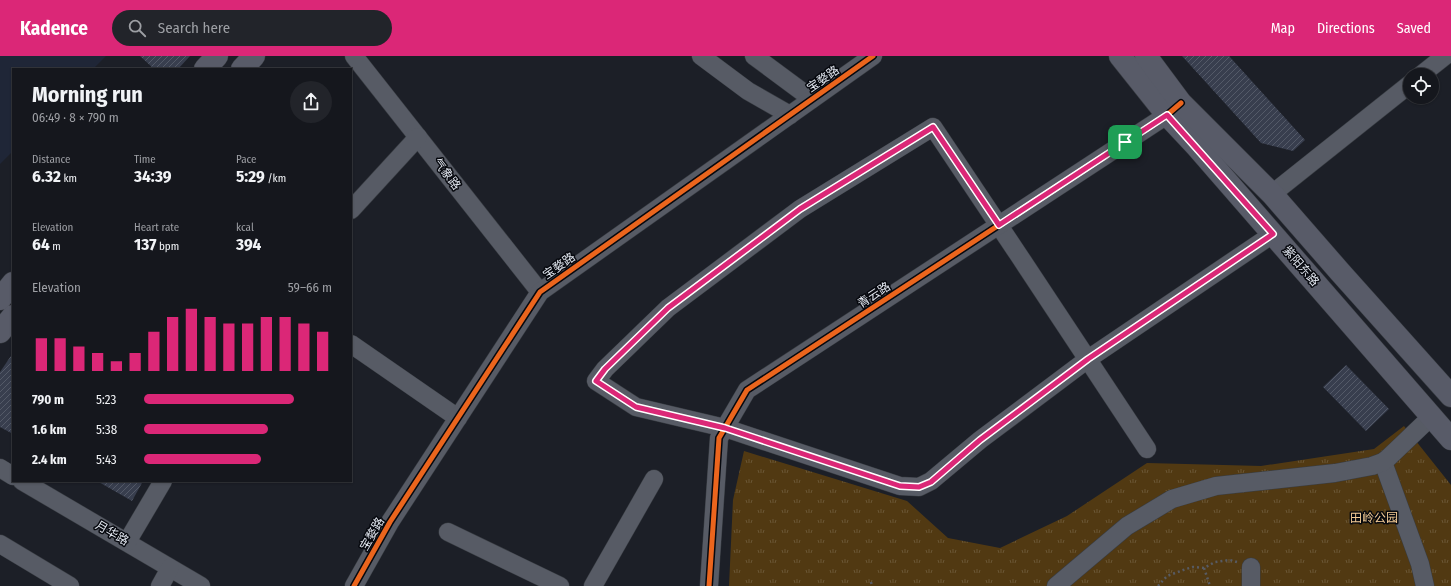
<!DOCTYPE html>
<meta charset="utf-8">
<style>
body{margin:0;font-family:"Fira Sans Condensed","Noto Sans SC",sans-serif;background:#22242a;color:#f1f3f6;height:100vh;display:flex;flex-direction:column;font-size:15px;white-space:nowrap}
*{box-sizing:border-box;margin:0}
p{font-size:13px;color:#9d9fa4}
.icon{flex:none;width:22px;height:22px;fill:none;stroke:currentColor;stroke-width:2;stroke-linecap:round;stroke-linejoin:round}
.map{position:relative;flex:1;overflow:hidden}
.panel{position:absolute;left:12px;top:12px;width:340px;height:414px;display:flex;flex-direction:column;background:#15171d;border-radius:0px;box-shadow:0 1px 3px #0004,0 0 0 1px #34363b}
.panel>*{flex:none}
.fabs{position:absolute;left:1403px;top:12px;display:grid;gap:8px}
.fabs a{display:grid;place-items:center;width:36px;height:36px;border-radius:50%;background:#15171d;box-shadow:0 1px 3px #0004,0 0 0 1px #34363b;font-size:20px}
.pin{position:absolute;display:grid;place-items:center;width:34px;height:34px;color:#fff;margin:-17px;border-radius:8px;box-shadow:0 2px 6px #0006}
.round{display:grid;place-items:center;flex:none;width:42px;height:42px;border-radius:21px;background:#22242a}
.summary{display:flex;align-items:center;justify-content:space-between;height:68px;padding:0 20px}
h1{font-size:22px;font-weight:700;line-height:30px}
.stats{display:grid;grid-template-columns:repeat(3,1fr);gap:6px;height:68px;padding:4px 20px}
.stats div{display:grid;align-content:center}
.stats b{font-size:17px;font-weight:700}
.stats small{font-size:11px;font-weight:400}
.stats p{font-size:11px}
.chart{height:112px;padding:8px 20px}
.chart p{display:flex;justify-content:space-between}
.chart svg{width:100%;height:72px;margin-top:4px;stroke:#db2777;stroke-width:6}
ul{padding:0 20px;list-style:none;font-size:13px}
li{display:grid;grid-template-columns:64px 48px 1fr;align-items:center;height:30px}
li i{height:10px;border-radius:5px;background:#db2777}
header{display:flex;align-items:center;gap:24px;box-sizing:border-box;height:56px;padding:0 20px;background:#db2777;color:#fff}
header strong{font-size:19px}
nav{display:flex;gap:22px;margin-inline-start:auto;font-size:14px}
.search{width:280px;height:36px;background:#22242a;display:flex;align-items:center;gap:10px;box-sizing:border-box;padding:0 14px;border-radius:22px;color:#9d9fa4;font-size:15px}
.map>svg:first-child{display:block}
.built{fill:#1f2637}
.grass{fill:url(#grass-tufts)}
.building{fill:url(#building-hatch)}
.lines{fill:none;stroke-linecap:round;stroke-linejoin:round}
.minor-casing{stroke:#383c42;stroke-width:19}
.major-casing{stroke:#383c42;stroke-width:23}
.path{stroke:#585b63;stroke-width:2.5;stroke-dasharray:2 3;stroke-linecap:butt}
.minor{stroke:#575b65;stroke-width:18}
.major{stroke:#585b68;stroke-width:22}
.cycleway-casing{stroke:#06080e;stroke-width:8}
.cycleway{stroke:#eb651d;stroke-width:5}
.route-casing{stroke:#fff;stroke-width:8}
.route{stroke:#db2777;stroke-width:5}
.labels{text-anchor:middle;stroke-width:3;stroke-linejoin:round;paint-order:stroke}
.street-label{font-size:12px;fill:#e1e6ef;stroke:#06080e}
.park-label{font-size:12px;fill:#f6cd96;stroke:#06080e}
</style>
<header>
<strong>Kadence</strong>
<div class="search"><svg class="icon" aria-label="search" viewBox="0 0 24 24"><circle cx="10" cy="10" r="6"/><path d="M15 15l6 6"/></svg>Search here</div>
<nav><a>Map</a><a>Directions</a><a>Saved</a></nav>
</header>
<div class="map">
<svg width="1451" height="530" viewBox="0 0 1451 530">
<defs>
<pattern id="grass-tufts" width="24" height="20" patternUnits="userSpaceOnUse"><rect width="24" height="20" fill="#513912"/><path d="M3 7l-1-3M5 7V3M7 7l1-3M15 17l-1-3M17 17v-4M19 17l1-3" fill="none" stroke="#6a5635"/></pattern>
<pattern id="building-hatch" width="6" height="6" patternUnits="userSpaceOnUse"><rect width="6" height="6" fill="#383e4e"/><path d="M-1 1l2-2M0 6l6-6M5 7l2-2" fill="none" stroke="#545a68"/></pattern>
</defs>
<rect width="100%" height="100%" fill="#1c1f27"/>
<path class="built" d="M 0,0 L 106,0 L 93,13 L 13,13 L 13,95 L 0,108 Z"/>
<path class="grass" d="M 1404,370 L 1451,429 L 1451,530 L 729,530 L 733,444 L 744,395 L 907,445 L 948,482 L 1000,492 L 1067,460 L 1147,407 L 1261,410 L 1374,393 Z"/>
<g class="building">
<path d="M 140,0 L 190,0 L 178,13 L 154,13 Z"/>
<path d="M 1182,0 L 1229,0 L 1305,84 L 1293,95 L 1261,87 Z"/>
<path d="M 13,297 L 13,378 L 0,371 L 0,316 Z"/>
<path d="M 1346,309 L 1389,353 L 1366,375 L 1323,331 Z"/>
<path d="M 97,425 L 143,425 L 132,445 Z"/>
</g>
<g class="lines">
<defs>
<g id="minor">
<path d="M 354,0 L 540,236"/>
<path d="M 701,0 L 748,35 L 790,59"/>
<path d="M 754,0 L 812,43"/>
<path d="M 1421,19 L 1445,0"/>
<path d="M 1272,138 L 1410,28"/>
<path d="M 351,154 L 418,81"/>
<path d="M 351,288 L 458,362"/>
<path d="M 1147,393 C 1076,285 1005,178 933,71 L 800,153 L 668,252 L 605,313 L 596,325 L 636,351 L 725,372 L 900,430 L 919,431 L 931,425 L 980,384 L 1088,303 L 1273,178"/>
<path d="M 1383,406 L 1420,508 L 1425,530"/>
<path d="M 0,412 L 13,420"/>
<path d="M 22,425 L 201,530"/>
<path d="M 448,476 L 560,530"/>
<path d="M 127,486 L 163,425"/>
<path d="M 0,488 L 70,530"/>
<path d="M 160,530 L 170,512"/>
<path d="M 354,530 L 390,466 L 540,236 L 873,0"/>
<path d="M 593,530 L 654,423"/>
<path d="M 709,530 L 719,382 L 747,334 L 1167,59 L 1178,50"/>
<path d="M 1056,530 L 1127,470 L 1172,443 L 1216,430 L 1335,417 L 1372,410 L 1383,406 L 1388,402 L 1432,360"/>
<path d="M 1251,530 L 1251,511"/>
</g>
<g id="major">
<path d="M 1120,0 L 1167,59 L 1197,91 L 1451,383"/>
<path d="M 1146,0 L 1181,47 L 1272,138 L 1340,216 L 1451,340"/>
<path d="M 205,13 L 217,0"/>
<path d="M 242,13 L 254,0"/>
<path d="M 0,243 L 13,227"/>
<path d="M 0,276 L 13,260"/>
</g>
</defs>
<use href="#minor" class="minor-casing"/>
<use href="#major" class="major-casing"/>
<g class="path">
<path d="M 1204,512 L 1210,530"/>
<path d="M 871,526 L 872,530"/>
<path d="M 1158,530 L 1167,520 L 1186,513 L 1193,511 L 1204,512 L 1215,506 L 1230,504 L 1237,506"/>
</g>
<use href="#minor" class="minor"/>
<use href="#major" class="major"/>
<defs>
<g id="cycleway">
<path d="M 354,530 L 390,466 L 540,236 L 873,0"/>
<path d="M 709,530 L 719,382 L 747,334 L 1167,59 L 1181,47"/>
</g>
</defs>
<use href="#cycleway" class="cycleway-casing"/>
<use href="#cycleway" class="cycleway"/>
</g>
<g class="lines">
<defs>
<path id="route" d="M 1167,59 L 1273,178 L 1088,303 L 980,384 L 931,426 L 919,431 L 900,430 L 725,372 L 636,351 L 596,325 L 605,313 L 668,252 L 800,153 L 933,71 L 999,169 Z"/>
</defs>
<use href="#route" class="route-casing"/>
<use href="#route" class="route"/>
</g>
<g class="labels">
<g class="street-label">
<text transform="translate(823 23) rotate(-35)" y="4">宝婺路</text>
<text transform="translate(447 118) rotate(52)" y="4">气象路</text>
<text transform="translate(559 210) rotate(-35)" y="4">宝婺路</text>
<text transform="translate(1301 210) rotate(49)" y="4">紫阳东路</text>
<text transform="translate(874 239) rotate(-33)" y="4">青云路</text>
<text transform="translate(112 477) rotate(30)" y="4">月华路</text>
<text transform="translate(372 478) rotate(-60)" y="4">宝婺路</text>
</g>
<g class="park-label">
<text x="1374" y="466">田岭公园</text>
</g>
</g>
</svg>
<div class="fabs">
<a><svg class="icon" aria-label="locate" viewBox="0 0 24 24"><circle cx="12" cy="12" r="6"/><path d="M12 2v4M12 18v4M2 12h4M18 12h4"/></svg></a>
</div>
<div class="pin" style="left:1125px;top:86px;background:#1e9e55"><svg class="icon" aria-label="arrive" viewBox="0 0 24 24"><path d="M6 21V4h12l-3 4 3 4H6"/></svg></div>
<section class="panel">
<div class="summary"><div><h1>Morning run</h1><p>06:49 · 8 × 790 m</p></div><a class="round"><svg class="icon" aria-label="share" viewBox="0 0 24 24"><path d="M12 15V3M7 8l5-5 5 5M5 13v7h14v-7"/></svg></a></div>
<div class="stats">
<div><p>Distance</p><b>6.32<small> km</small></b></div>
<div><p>Time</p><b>34:39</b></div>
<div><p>Pace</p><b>5:29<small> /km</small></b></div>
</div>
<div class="stats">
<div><p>Elevation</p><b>64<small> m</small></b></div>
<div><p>Heart rate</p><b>137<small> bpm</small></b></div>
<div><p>kcal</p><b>394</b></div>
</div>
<div class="chart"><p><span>Elevation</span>59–66 m</p>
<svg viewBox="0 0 160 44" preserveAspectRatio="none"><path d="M5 44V24M15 44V24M25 44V29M35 44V33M45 44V38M55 44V33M65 44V20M75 44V11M85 44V6M95 44V11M105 44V15M115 44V15M125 44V11M135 44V11M145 44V15M155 44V20"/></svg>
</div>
<ul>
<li><b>790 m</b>5:23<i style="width:80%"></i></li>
<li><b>1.6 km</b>5:38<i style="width:66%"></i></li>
<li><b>2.4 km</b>5:43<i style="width:62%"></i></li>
</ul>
</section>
</div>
